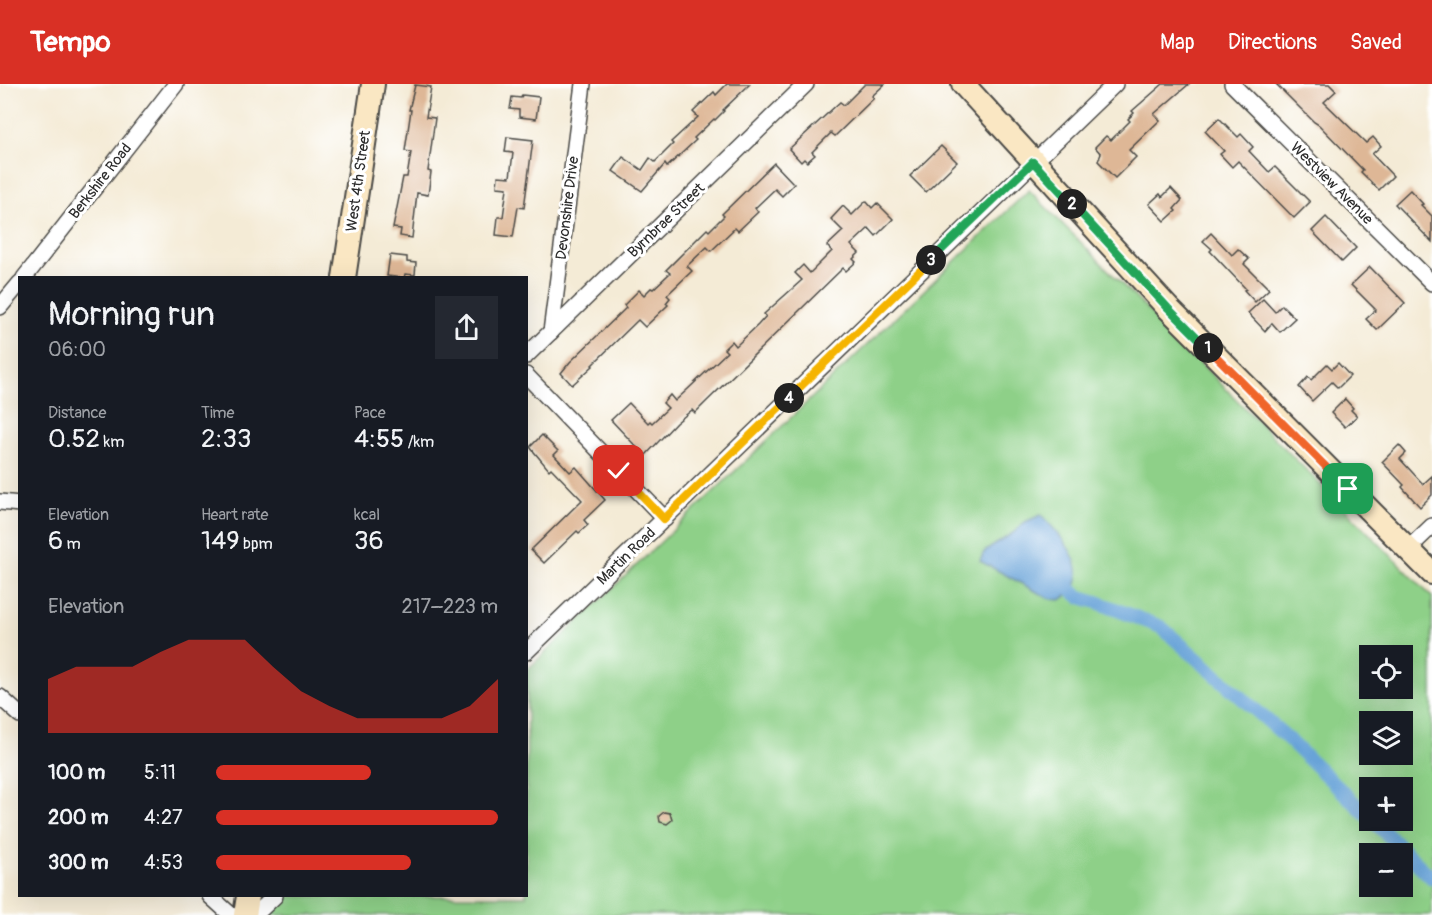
<!DOCTYPE html>
<meta charset="utf-8">
<style>
body{margin:0;font-family:Pangolin,sans-serif;background:#242831;color:#f1f3f6;height:100vh;display:flex;flex-direction:column;font-size:22px;white-space:nowrap}
*{box-sizing:border-box;margin:0}
p{font-size:20px;color:#9ea1a6}
.icon{flex:none;width:33px;height:33px;fill:none;stroke:currentColor;stroke-width:2;stroke-linecap:round;stroke-linejoin:round}
.map{position:relative;flex:1;overflow:hidden}
.drawer{position:absolute;left:18px;top:192px;width:510px;height:621px;display:flex;flex-direction:column;background:#171b24;border-radius:0px;box-shadow:0 6px 24px #0002}
.drawer>*{flex:none}
.controls{position:absolute;left:1359px;top:561px;display:grid;gap:12px}
.controls a{display:grid;place-items:center;width:54px;height:54px;border-radius:0px;background:#171b24;box-shadow:0 6px 24px #0002;font-size:30px}
.pin{position:absolute;display:grid;place-items:center;width:51px;height:51px;color:#fff;margin:-26px;border-radius:12px;box-shadow:0 3px 9px #0006}
.km{position:absolute;width:30px;height:30px;margin:-15px;border-radius:50%;background:#222;color:#fff;font-size:16px;line-height:30px;text-align:center}
.round{display:grid;place-items:center;flex:none;width:63px;height:63px;border-radius:0px;background:#242831}
.summary{display:flex;align-items:center;justify-content:space-between;height:102px;padding:0 30px}
h1{font-size:33px;font-weight:600;line-height:45px}
.stats{display:grid;grid-template-columns:repeat(3,1fr);gap:9px;height:102px;padding:6px 30px}
.stats div{display:grid;align-content:center}
.stats b{font-size:26px;font-weight:600}
.stats small{font-size:16px;font-weight:400}
.stats p{font-size:16px}
.chart{height:168px;padding:12px 30px}
.chart p{display:flex;justify-content:space-between}
.chart svg{width:100%;height:108px;margin-top:6px;fill:#d93025;opacity:.7}
ul{padding:0 30px;list-style:none;font-size:20px}
li{display:grid;grid-template-columns:96px 72px 1fr;align-items:center;height:45px}
li i{height:15px;border-radius:8px;background:#d93025}
header{display:flex;align-items:center;gap:36px;box-sizing:border-box;height:84px;padding:0 30px;background:#d93025;color:#fff}
header strong{font-size:28px}
nav{display:flex;gap:33px;margin-inline-start:auto;font-size:21px}
.map>svg:first-child{display:block}
.green{fill:#8ed088;stroke:#5c7e5a;stroke-width:1.5;fill-rule:evenodd}
.water{fill:#67a3d8;stroke:#496782;stroke-width:1.5}
.lines{fill:none;stroke-linecap:round;stroke-linejoin:round}
.canal{stroke:#67a3d8;stroke-width:14}
.building{fill:#deb796}
.minor-casing{stroke:#494845;stroke-width:18}
.secondary-casing{stroke:#494845;stroke-width:26}
.minor{stroke:#fff;stroke-width:15}
.secondary{stroke:#fae7c3;stroke-width:22}
.split-1-casing{stroke:#fff;stroke-width:12}
.split-2-casing{stroke:#fff;stroke-width:12}
.split-3-casing{stroke:#fff;stroke-width:12}
.split-4-casing{stroke:#fff;stroke-width:12}
.split-5-casing{stroke:#fff;stroke-width:12}
.split-1{stroke:#f0652b;stroke-width:8}
.split-2{stroke:#22a559;stroke-width:8}
.split-3{stroke:#22a559;stroke-width:8}
.split-4{stroke:#f5b400;stroke-width:8}
.split-5{stroke:#f5b400;stroke-width:8}
.labels{text-anchor:middle;stroke-width:6;stroke-linejoin:round;paint-order:stroke}
.street-label{font-size:15px;fill:#2b2b2b;stroke:#fff}
</style>
<header>
<strong>Tempo</strong>
<nav><a>Map</a><a>Directions</a><a>Saved</a></nav>
</header>
<div class="map">
<svg width="1432" height="831" viewBox="0 0 1432 831">
<rect width="100%" height="100%" fill="#fff"/>
<filter id="ink" filterUnits="userSpaceOnUse"><feTurbulence type="fractalNoise" baseFrequency=".0167" numOctaves="2"/><feDisplacementMap in="SourceGraphic" scale="12" xChannelSelector="R" yChannelSelector="G"/><feConvolveMatrix kernelMatrix="1 2 1 2 8 2 1 2 1" color-interpolation-filters="sRGB"/></filter>
<filter id="wash" filterUnits="userSpaceOnUse"><feTurbulence type="fractalNoise" baseFrequency=".008" numOctaves="4" result="noise"/><feDisplacementMap in="SourceGraphic" scale="24" xChannelSelector="R" yChannelSelector="G"/><feGaussianBlur stdDeviation="1.35" result="paint"/><feColorMatrix in="noise" values="0 0 0 0 0 0 0 0 0 0 0 0 0 0 0 0 0 1.4 0 .05"/><feComposite in="paint" operator="in"/></filter>
<g filter="url(#wash)">
<rect width="100%" height="100%" fill="#f4ebd6"/>
<path class="green" d="M 1029,106 L 1432,513 L 1432,831 L 269,831 L 289,812 L 526,812 L 527,586 ZM 1370,572 L 1402,572 L 1402,604 L 1370,604 ZM 1370,638 L 1402,638 L 1402,670 L 1370,670 ZM 1370,704 L 1402,704 L 1402,736 L 1370,736 ZM 1370,770 L 1402,770 L 1402,802 L 1370,802 Z"/>
<path class="water" d="M 1041,431 C 1057,447 1092,485 1071,508 C 1068,511 1063,514 1060,516 L 1048,514 L 980,477 L 984,468 L 1016,447 L 1025,438 Z"/>
<g class="lines">
<g class="canal">
<path d="M 1072,507 L 1080,513 L 1097,518 L 1161,543 L 1284,651 L 1370,734"/>
<path d="M 1372,736 L 1432,794"/>
</g>
</g>
<g id="blocks">
<g class="building">
<path d="M 727,0 L 750,0 L 723,26 L 724,27 L 715,36 L 714,35 L 694,54 L 696,56 L 682,69 L 667,83 L 665,80 L 642,107 L 613,87 L 623,73 L 642,86 L 650,74 L 655,78 L 673,60 L 671,58 L 698,33 L 693,28 L 714,8 L 716,11 Z"/>
<path d="M 865,0 L 885,0 L 872,12 L 874,14 L 835,52 L 831,49 L 812,68 L 815,71 L 807,78 L 804,75 L 801,78 L 789,65 L 840,18 L 844,21 Z"/>
<path d="M 1163,0 L 1189,0 L 1154,30 L 1160,36 L 1129,66 L 1136,73 L 1115,94 L 1098,77 L 1101,70 L 1095,63 L 1106,52 L 1111,56 L 1130,37 L 1128,35 L 1134,29 L 1132,27 Z"/>
<path d="M 1276,0 L 1329,0 L 1336,7 L 1324,18 L 1366,59 L 1373,53 L 1381,62 L 1372,70 L 1393,92 L 1379,106 L 1361,88 L 1363,86 L 1319,41 L 1314,38 Z"/>
<path d="M 415,1 L 431,3 L 426,33 L 435,34 L 428,87 L 431,88 L 428,111 L 417,109 L 412,154 L 400,152 L 401,145 L 393,144 L 403,93 L 407,93 L 411,68 L 405,67 L 411,26 L 409,26 Z"/>
<path d="M 522,11 L 539,13 L 536,35 L 519,33 L 519,26 L 510,25 L 512,13 L 521,14 Z"/>
<path d="M 1219,34 L 1238,53 L 1241,50 L 1253,63 L 1249,67 L 1269,88 L 1275,83 L 1310,118 L 1294,134 L 1238,77 L 1232,83 L 1220,70 L 1224,67 L 1205,47 Z"/>
<path d="M 507,53 L 533,56 L 524,124 L 518,123 L 513,153 L 496,151 L 498,133 L 503,133 L 507,104 L 497,103 L 498,92 L 510,93 L 513,69 L 505,68 Z"/>
<path d="M 941,62 L 957,78 L 926,108 L 910,92 Z"/>
<path d="M 774,79 L 794,100 L 782,112 L 775,105 L 755,124 L 758,128 L 738,147 L 735,144 L 711,167 L 707,163 L 687,182 L 692,187 L 667,211 L 670,214 L 666,219 L 668,221 L 645,243 L 638,236 L 592,281 L 593,282 L 572,301 L 561,289 L 570,278 L 626,224 L 624,221 L 639,206 L 644,211 L 651,204 L 653,205 L 670,189 L 666,186 L 707,145 L 709,147 L 724,132 L 722,130 Z"/>
<path d="M 1171,104 L 1182,116 L 1174,125 L 1176,127 L 1165,137 L 1149,120 L 1160,110 L 1162,113 Z"/>
<path d="M 1410,106 L 1423,120 L 1421,121 L 1432,132 L 1432,158 L 1395,120 Z"/>
<path d="M 866,117 L 872,124 L 877,119 L 893,135 L 876,152 L 869,144 L 851,161 L 859,169 L 853,175 L 856,178 L 846,187 L 843,184 L 706,318 L 695,329 L 692,326 L 676,339 L 645,372 L 611,336 L 629,319 L 648,339 L 650,337 L 652,339 L 668,324 L 663,319 L 670,311 L 675,317 L 687,306 L 727,268 L 724,265 L 732,257 L 736,262 L 758,241 L 766,232 L 764,230 L 802,196 L 795,189 L 803,181 L 810,189 L 832,167 L 827,162 L 843,147 L 831,135 L 843,122 L 852,131 Z"/>
<path d="M 1326,133 L 1356,164 L 1342,178 L 1312,147 Z"/>
<path d="M 1211,149 L 1232,171 L 1238,165 L 1249,175 L 1244,180 L 1269,205 L 1255,218 L 1244,206 L 1246,205 L 1210,167 L 1212,165 L 1203,157 Z"/>
<path d="M 390,171 L 407,173 L 407,178 L 416,179 L 415,191 L 405,190 L 404,194 L 387,192 Z"/>
<path d="M 1370,183 L 1405,219 L 1377,246 L 1366,235 L 1376,226 L 1351,201 Z"/>
<path d="M 1263,215 L 1275,228 L 1282,221 L 1295,234 L 1280,248 L 1272,239 L 1265,247 L 1248,229 Z"/>
<path d="M 1338,279 L 1350,292 L 1338,304 L 1332,298 L 1312,317 L 1299,303 L 1308,293 L 1311,296 L 1327,280 L 1332,285 Z"/>
<path d="M 1345,315 L 1353,324 L 1351,326 L 1357,332 L 1345,343 L 1331,329 Z"/>
<path d="M 542,351 L 558,367 L 554,371 L 570,388 L 576,383 L 605,416 L 584,436 L 588,441 L 579,449 L 577,447 L 544,479 L 531,466 L 582,416 L 551,384 L 549,386 L 530,363 Z"/>
<path d="M 1399,361 L 1406,369 L 1400,375 L 1423,400 L 1432,392 L 1432,411 L 1420,423 L 1402,403 L 1404,401 L 1382,378 Z"/>
<path d="M 664,728 L 670,729 L 672,736 L 667,740 L 660,738 L 659,732 Z"/>
</g>
</g>
</g>
<g filter="url(#ink)">
<use href="#blocks" fill-opacity="0" stroke="#494845" stroke-width="1.5"/>
<g class="lines">
<defs>
<g id="minor">
<path d="M 1232,0 L 1432,199"/>
<path d="M 24,194 L 176,0"/>
<path d="M 0,223 L 20,199"/>
<path d="M 551,248 L 583,0"/>
<path d="M 526,272 L 806,0"/>
<path d="M 526,291 L 665,435"/>
<path d="M 0,418 L 20,420"/>
<path d="M 1408,465 L 1432,442"/>
<path d="M 526,568 L 1115,0"/>
<path d="M 0,613 L 20,631"/>
<path d="M 210,812 L 231,831"/>
<path d="M 255,831 L 275,812"/>
</g>
<g id="secondary">
<path d="M 963,0 L 1168,224 L 1432,489"/>
<path d="M 344,194 L 373,0"/>
<path d="M 245,831 L 248,812"/>
</g>
</defs>
<use href="#minor" class="minor-casing"/>
<use href="#secondary" class="secondary-casing"/>
<use href="#minor" class="minor"/>
<use href="#secondary" class="secondary"/>
</g>
</g>
<g class="lines" filter="url(#ink)">
<defs>
<path id="split-1" d="M 1208,264 L 1348,405"/>
<path id="split-2" d="M 1072,120 L 1168,224 L 1208,264"/>
<path id="split-3" d="M 931,176 L 1033,78 L 1072,120"/>
<path id="split-4" d="M 789,314 L 931,176"/>
<path id="split-5" d="M 619,387 L 664,435 L 789,314"/>
</defs>
<use href="#split-1" class="split-1-casing"/>
<use href="#split-2" class="split-2-casing"/>
<use href="#split-3" class="split-3-casing"/>
<use href="#split-4" class="split-4-casing"/>
<use href="#split-5" class="split-5-casing"/>
<use href="#split-1" class="split-1"/>
<use href="#split-2" class="split-2"/>
<use href="#split-3" class="split-3"/>
<use href="#split-4" class="split-4"/>
<use href="#split-5" class="split-5"/>
</g>
<g class="labels">
<g class="street-label">
<text transform="translate(100 97) rotate(-52)" y="5">Berkshire Road</text>
<text transform="translate(358 97) rotate(-82)" y="5">West 4th Street</text>
<text transform="translate(1332 99) rotate(45)" y="5">Westview Avenue</text>
<text transform="translate(567 124) rotate(-83)" y="5">Devonshire Drive</text>
<text transform="translate(666 136) rotate(-44)" y="5">Byrnbrae Street</text>
<text transform="translate(626 472) rotate(-44)" y="5">Martin Road</text>
</g>
</g>
</svg>
<div class="controls">
<a><svg class="icon" aria-label="locate" viewBox="0 0 24 24"><circle cx="12" cy="12" r="6"/><path d="M12 2v4M12 18v4M2 12h4M18 12h4"/></svg></a>
<a><svg class="icon" aria-label="layers" viewBox="0 0 24 24"><path d="M12 4l9 5-9 5-9-5zM3 14l9 5 9-5"/></svg></a>
<a>+</a>
<a>−</a>
</div>
<div class="pin" style="left:1348px;top:405px;background:#1e9e55"><svg class="icon" aria-label="arrive" viewBox="0 0 24 24"><path d="M6 21V4h12l-3 4 3 4H6"/></svg></div>
<div class="pin" style="left:619px;top:387px;background:#d93025"><svg class="icon" aria-label="check" viewBox="0 0 24 24"><path d="M5 12l5 5 9-10"/></svg></div>
<b class="km" style="left:1208px;top:264px">1</b>
<b class="km" style="left:1072px;top:120px">2</b>
<b class="km" style="left:931px;top:176px">3</b>
<b class="km" style="left:789px;top:314px">4</b>
<section class="drawer">
<div class="summary"><div><h1>Morning run</h1><p>06:00</p></div><a class="round"><svg class="icon" aria-label="share" viewBox="0 0 24 24"><path d="M12 15V3M7 8l5-5 5 5M5 13v7h14v-7"/></svg></a></div>
<div class="stats">
<div><p>Distance</p><b>0.52<small> km</small></b></div>
<div><p>Time</p><b>2:33</b></div>
<div><p>Pace</p><b>4:55<small> /km</small></b></div>
</div>
<div class="stats">
<div><p>Elevation</p><b>6<small> m</small></b></div>
<div><p>Heart rate</p><b>149<small> bpm</small></b></div>
<div><p>kcal</p><b>36</b></div>
</div>
<div class="chart"><p><span>Elevation</span>217–223 m</p>
<svg viewBox="0 0 160 44" preserveAspectRatio="none"><path d="M0 44V22L10 17L20 17L30 17L40 11L50 6L60 6L70 6L80 17L90 27L100 33L110 38L120 38L130 38L140 38L150 33L160 22V44z"/></svg>
</div>
<ul>
<li><b>100 m</b>5:11<i style="width:55%"></i></li>
<li><b>200 m</b>4:27<i style="width:100%"></i></li>
<li><b>300 m</b>4:53<i style="width:69%"></i></li>
</ul>
</section>
</div>
